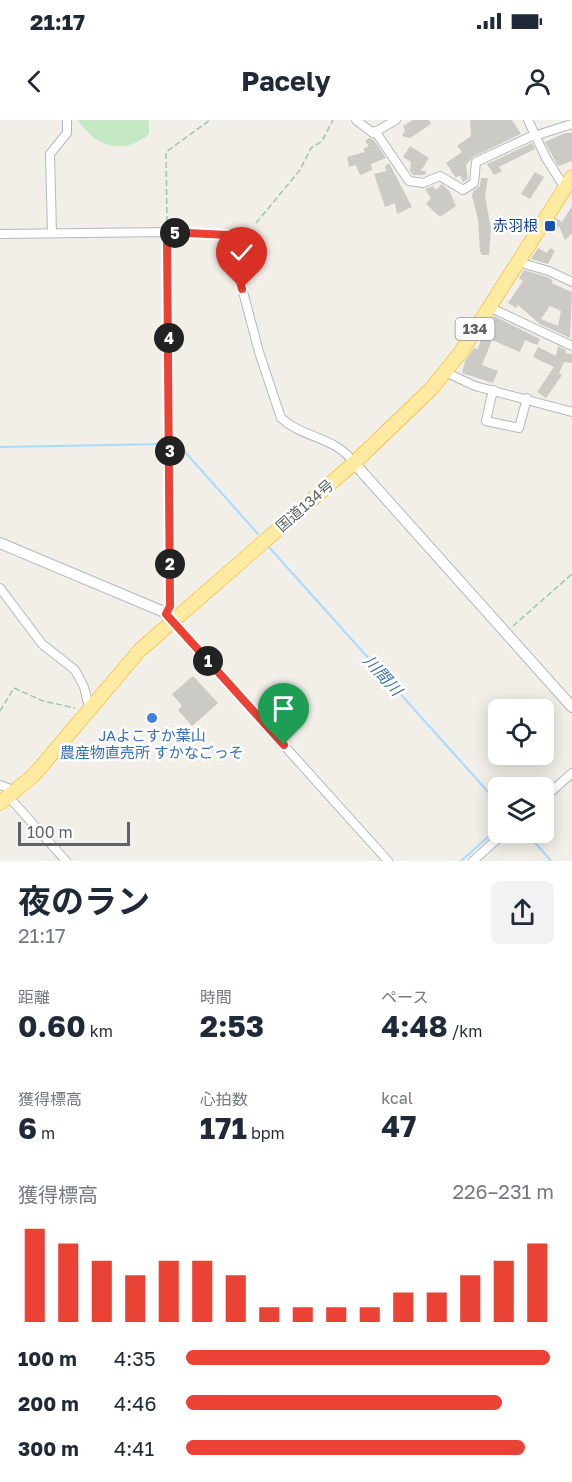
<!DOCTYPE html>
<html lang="ja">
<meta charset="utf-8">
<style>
body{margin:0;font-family:"Golos Text","Noto Sans JP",sans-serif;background:#f2f2f3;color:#1f2937;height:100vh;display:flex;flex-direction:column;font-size:22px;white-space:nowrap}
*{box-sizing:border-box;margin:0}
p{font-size:20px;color:#747a83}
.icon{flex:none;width:33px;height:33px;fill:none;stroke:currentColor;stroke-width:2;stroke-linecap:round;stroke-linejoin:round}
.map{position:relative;height:741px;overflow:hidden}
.sheet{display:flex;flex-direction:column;background:#fff;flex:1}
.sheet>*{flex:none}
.controls{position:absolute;left:488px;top:579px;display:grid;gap:12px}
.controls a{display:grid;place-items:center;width:66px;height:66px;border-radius:9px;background:#fff;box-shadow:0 3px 15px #0003;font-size:30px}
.scale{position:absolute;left:18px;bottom:15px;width:112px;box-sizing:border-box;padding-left:6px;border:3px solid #5f6368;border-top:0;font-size:16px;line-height:21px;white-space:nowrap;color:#5f6368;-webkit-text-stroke:4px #fff;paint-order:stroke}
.pin{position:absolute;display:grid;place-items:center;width:51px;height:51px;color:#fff;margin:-62px -26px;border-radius:50% 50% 50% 0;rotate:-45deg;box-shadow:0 0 6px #0007}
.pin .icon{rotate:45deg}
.km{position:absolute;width:30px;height:30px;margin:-15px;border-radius:50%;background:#222;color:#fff;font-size:16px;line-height:30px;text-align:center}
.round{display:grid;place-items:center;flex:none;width:63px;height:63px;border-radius:9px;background:#f2f2f3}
.summary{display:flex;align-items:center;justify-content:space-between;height:102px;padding:0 18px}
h1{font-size:33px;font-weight:700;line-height:45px}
.stats{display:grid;grid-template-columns:repeat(3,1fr);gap:9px;height:102px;padding:6px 18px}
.stats div{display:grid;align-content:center}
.stats b{font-size:30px;font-weight:700}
.stats small{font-size:16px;font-weight:400}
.stats p{font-size:16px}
.chart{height:168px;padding:12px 18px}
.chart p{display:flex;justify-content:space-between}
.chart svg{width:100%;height:108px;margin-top:6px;stroke:#ea4335;stroke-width:6}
ul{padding:0 18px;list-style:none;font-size:20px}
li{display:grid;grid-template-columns:96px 72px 1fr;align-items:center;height:45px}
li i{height:15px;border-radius:8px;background:#ea4335}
.status{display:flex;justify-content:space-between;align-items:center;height:42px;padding:0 30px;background:#fff;direction:ltr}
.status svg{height:16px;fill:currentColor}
header{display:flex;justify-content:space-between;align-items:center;height:78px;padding:0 18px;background:#fff;font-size:27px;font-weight:700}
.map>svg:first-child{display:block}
.green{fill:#c5e8c5}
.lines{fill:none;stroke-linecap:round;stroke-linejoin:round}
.stream{stroke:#aadaff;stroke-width:2}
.building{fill:#cccac5;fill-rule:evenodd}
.minor-casing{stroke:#b5b8bc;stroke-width:10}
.tertiary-casing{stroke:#b5b8bc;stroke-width:12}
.trunk-casing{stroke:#f9ab00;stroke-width:15}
.path{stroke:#9cc7a9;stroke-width:1.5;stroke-dasharray:6 3;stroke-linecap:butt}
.minor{stroke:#fff;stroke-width:8}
.tertiary{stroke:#fff;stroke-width:10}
.trunk{stroke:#feeaa1;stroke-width:14}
.route-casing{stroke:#fff;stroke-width:12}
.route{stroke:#ea4335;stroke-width:8}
.transit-dot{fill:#1a4fb4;stroke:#fff;stroke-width:2}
.shop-dot{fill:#3f7fe0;stroke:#fff;stroke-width:2}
.labels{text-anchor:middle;stroke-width:5;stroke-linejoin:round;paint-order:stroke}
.shield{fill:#fff;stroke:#8f9295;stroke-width:1.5}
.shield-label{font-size:14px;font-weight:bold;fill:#5f6368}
.transit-label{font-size:15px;fill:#164399;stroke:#fff;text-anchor:end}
.street-label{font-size:15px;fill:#5f6368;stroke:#fff}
.shop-label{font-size:15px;fill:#366cbe;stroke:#fff}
.water-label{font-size:16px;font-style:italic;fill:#4174aa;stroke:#fff}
</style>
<div class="status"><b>21:17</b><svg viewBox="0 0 49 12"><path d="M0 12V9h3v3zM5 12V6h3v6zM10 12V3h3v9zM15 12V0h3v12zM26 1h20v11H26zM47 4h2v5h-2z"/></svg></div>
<header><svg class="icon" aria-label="back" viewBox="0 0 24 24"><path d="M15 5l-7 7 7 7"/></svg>Pacely<svg class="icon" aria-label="person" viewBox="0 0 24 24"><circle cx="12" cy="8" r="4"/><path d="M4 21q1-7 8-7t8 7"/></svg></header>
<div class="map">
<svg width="572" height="741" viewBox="0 0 572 741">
<rect width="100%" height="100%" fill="#f1efe8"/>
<path class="green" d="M 78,0 L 149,0 L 149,14 C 123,36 95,27 78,0 Z"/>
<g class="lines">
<g class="stream">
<path d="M 171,324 L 178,324 L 258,414"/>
<path d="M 0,327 L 165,324"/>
<path d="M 268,426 L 498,683"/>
<path d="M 526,712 L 551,741"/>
<path d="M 461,741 L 498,708"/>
</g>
</g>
<g class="building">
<path d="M 413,0 L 429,0 L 431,4 L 410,18 L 402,16 L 405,10 L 403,6 Z"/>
<path d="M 470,0 L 512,0 L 521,14 L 473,37 L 466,45 L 468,59 L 463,62 L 460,55 L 456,58 L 446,43 L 462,32 L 457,26 L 471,16 Z"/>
<path d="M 565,13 L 572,13 L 572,41 L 558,46 L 545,22 Z"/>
<path d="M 369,18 L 373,19 L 386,38 L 371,44 L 372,50 L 360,55 L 356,45 L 349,47 L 347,37 L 365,32 L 363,29 L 369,26 L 365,21 Z"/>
<path d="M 532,23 L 535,29 L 499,47 L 502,51 L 494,55 L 487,44 Z"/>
<path d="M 410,26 L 429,38 L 421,51 L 426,51 L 425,55 L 413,55 L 410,51 L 411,42 L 403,37 Z"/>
<path d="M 389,43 L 412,87 L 397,94 L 395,83 L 385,87 L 374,54 L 386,51 L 385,46 Z"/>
<path d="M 535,52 L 544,57 L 530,79 L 521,74 Z"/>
<path d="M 481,58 L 488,58 L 485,76 L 491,109 L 489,135 L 482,135 L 480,131 L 478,99 L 472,76 L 473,71 L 480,66 Z"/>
<path d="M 442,64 L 450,72 L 456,86 L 440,97 L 426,84 L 431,78 L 425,69 L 433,66 L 436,70 Z"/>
<path d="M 572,86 L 572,113 L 565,120 L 559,106 L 554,113 L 549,109 L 556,98 L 562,102 Z"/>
<path d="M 538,128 L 547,133 L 550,128 L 555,131 L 548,144 L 531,139 Z"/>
<path d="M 524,150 L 547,157 L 553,160 L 551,163 L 572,172 L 570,218 L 540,204 L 518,185 L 516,188 L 508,183 L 523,161 L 519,158 ZM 550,186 L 561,191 L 558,206 L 541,199 Z"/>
<path d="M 494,196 L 540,219 L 537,225 L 525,220 L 520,232 L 492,220 L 482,245 L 498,251 L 493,263 L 462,253 L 465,241 L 474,228 L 478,229 L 482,216 Z"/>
<path d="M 558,226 L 566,230 L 565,233 L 572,234 L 572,243 L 564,242 L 559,253 L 562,255 L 546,278 L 537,272 L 554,247 L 533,237 L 538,227 L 556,236 Z"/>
<path d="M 193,556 L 218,583 L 192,606 L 178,590 L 182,586 L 172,574 Z"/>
</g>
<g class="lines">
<defs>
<g id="minor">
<path d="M 356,0 L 373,13 L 396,0"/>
<path d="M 528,0 L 546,38 L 565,68"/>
<path d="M 375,11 L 409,61 L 423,63 L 440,56 L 463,70 L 474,63 L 476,42 L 534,15"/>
<path d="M 534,16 L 572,4"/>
<path d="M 52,113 L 50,34 L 67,13 L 67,0"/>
<path d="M 0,114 L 167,112 L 228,115 L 259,232 L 281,298 C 304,319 335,316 354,343"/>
<path d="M 518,142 L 549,151 L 572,162"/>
<path d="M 489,187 L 572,226"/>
<path d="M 445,252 L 475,266 L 572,292"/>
<path d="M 493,270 L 486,301 L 519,308 L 527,278"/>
<path d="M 0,468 L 42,524 L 75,550 L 84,567 L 90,591"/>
<path d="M 166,494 L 170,486 L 167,112"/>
<path d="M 172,501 L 388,741"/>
<path d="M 0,665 L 16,671"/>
<path d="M 9,677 L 66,741"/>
<path d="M 543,679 L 572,653"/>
<path d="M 473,741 L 505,712"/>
</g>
<g id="tertiary">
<path d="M 354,343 L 572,587"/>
<path d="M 0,423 L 164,492 L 172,501"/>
</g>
<path id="trunk" d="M 0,683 L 34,655 L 140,530 L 354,343 L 432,268 L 461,232 L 572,57"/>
</defs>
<use href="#minor" class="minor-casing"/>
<use href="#tertiary" class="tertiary-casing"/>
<use href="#trunk" class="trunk-casing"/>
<g class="path">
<path d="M 167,102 L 166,32 L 210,0"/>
<path d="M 256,103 L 300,50 L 311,28 L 322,21 L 333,0"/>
<path d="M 513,506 L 572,454"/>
<path d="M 0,591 L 14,568 L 43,581 L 75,588"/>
</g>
<use href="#minor" class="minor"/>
<use href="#tertiary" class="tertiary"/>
<use href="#trunk" class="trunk"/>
</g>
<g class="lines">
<defs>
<path id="route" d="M 242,169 L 228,115 L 167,112 L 170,486 L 166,494 L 284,625"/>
</defs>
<use href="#route" class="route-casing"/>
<use href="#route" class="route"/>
</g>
<rect class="transit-dot" x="544" y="100" width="12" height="12" rx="3"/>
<circle class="shop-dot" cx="152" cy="598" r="6"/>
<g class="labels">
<rect class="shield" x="455.5" y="198" width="39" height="22" rx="4.5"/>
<g class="shield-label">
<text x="475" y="214">134</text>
</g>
<g class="transit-label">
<text x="538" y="111">赤羽根</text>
</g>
<g class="street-label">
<text transform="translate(305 386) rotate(-41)" y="5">国道134号</text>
</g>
<g class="shop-label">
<text x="152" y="621">JAよこすか葉山<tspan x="152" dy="17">農産物直売所 すかなごっそ</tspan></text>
</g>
<g class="water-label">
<text transform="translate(383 555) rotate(48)" y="6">川間川</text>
</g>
</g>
</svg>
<div class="controls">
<a><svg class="icon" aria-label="locate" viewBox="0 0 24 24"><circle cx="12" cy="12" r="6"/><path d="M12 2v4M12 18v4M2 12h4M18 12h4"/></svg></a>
<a><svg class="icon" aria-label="layers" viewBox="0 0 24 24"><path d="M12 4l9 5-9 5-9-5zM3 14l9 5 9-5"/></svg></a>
</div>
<div class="scale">100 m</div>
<div class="pin" style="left:284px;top:625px;background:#1e9e55"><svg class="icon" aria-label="arrive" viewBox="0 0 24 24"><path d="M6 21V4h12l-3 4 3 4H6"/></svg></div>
<div class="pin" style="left:242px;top:169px;background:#d93025"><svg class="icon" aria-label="check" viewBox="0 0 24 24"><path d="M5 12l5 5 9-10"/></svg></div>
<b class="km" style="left:208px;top:541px">1</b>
<b class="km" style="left:170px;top:444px">2</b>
<b class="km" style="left:170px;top:331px">3</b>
<b class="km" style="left:169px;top:218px">4</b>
<b class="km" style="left:175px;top:113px">5</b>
</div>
<section class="sheet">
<div class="summary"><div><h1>夜のラン</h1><p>21:17</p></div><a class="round"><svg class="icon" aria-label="share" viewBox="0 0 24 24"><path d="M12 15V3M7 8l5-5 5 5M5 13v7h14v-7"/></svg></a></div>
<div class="stats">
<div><p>距離</p><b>0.60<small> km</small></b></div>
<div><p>時間</p><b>2:53</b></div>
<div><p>ペース</p><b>4:48<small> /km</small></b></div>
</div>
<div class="stats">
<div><p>獲得標高</p><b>6<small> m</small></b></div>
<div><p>心拍数</p><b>171<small> bpm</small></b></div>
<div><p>kcal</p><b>47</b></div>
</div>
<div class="chart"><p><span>獲得標高</span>226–231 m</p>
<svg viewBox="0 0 160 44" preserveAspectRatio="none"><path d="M5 44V6M15 44V12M25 44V19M35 44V25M45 44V19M55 44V19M65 44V25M75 44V38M85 44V38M95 44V38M105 44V38M115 44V32M125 44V32M135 44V25M145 44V19M155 44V12"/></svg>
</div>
<ul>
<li><b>100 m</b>4:35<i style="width:99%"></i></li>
<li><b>200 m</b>4:46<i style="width:86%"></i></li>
<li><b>300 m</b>4:41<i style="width:92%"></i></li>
</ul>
</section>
